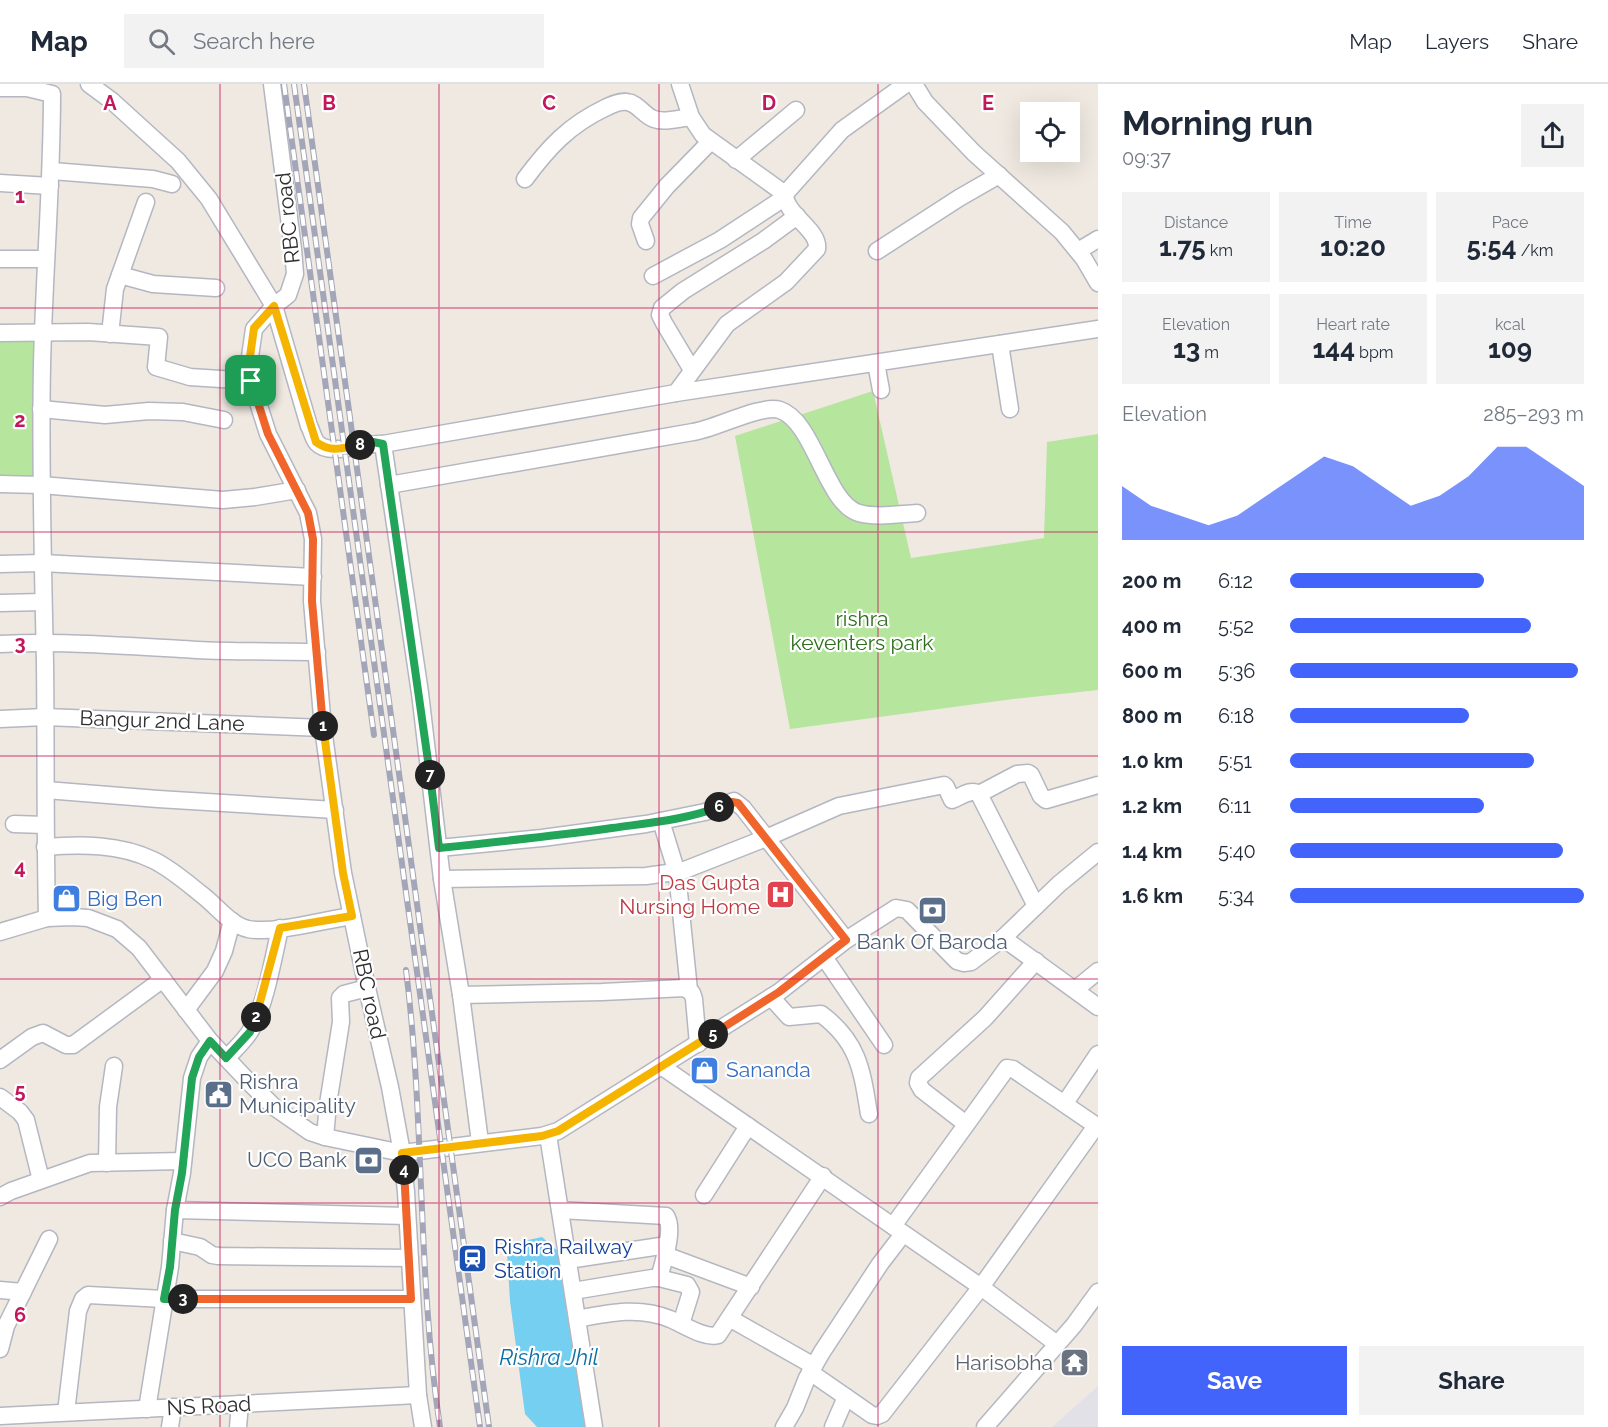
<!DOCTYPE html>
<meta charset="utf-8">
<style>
body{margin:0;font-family:Raleway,sans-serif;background:#f2f2f3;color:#1f2937;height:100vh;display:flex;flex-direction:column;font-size:22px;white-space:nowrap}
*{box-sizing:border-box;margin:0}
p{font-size:20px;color:#747a83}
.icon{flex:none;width:33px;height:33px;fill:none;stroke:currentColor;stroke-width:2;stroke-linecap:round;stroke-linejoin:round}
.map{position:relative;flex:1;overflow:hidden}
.panel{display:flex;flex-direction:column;background:#fff;width:510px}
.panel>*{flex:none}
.tools{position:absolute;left:1020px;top:18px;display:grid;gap:12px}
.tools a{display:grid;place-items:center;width:60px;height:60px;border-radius:0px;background:#fff;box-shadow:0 6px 24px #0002;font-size:30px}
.pin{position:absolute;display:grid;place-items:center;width:51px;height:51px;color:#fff;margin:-26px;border-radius:12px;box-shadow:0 3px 9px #0006}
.km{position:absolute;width:30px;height:30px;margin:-15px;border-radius:50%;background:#222;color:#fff;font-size:16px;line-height:30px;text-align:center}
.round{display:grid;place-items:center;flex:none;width:63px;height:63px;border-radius:0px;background:#f2f2f3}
.headline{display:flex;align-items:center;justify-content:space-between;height:102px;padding:0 24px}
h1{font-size:33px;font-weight:700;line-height:45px}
.metrics{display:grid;grid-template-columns:repeat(3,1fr);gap:9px;height:102px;padding:6px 24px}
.metrics div{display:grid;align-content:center;border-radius:0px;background:#f2f2f3;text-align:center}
.metrics b{font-size:26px;font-weight:700}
.metrics small{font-size:16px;font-weight:400}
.metrics p{font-size:16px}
.chart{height:168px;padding:12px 24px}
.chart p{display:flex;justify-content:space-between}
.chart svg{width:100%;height:108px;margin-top:6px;fill:#4264fb;opacity:.7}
.button{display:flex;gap:12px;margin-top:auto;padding:12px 24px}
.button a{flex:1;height:69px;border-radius:0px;background:#4264fb;color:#fff;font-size:24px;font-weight:700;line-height:69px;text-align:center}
.button a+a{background:#f2f2f3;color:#1f2937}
ul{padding:0 24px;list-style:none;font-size:20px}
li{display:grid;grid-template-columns:96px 72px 1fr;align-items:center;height:45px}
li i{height:15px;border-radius:8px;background:#4264fb}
header{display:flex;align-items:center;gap:36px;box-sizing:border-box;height:84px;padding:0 30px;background:#fff;border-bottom:2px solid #e0e1e3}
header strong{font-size:28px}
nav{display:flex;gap:33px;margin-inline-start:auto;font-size:21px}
.search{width:420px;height:54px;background:#f2f2f3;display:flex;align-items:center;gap:15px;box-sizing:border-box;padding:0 21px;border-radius:0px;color:#747a83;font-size:22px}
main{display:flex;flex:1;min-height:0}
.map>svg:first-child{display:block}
.industrial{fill:#e3e1e8}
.green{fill:#b6e59e}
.water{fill:#75cff0}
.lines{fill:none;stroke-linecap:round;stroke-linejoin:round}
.minor-casing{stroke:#b4b7c1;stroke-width:19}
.minor{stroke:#fff;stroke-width:16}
.rail-casing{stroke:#a3a6b8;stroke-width:6}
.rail{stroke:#fff;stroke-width:4;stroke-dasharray:11;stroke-linecap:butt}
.split-1-casing{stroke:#fff;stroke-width:12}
.split-2-casing{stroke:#fff;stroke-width:12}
.split-3-casing{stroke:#fff;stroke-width:12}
.split-4-casing{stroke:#fff;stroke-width:12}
.split-5-casing{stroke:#fff;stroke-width:12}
.split-6-casing{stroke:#fff;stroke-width:12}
.split-7-casing{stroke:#fff;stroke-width:12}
.split-8-casing{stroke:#fff;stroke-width:12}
.split-9-casing{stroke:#fff;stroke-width:12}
.split-1{stroke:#f0652b;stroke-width:8}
.split-2{stroke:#f5b400;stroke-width:8}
.split-3{stroke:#22a559;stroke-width:8}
.split-4{stroke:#f0652b;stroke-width:8}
.split-5{stroke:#f5b400;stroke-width:8}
.split-6{stroke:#f0652b;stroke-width:8}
.split-7{stroke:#22a559;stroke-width:8}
.split-8{stroke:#22a559;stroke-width:8}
.split-9{stroke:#f5b400;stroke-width:8}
.grid{fill:none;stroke:#c2185b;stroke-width:1.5;stroke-opacity:0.55}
.labels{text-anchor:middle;stroke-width:4.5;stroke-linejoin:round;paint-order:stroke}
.street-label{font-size:21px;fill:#2e2e2e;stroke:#fff}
.park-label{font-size:21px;fill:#2c6e1b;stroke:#fff}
.health-label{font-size:21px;fill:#be3a42;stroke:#fff;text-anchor:end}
.shop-label{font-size:21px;fill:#366cbe;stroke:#fff;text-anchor:start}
.service-label{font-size:21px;fill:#4e5e75;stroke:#fff}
.transit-label{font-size:21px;fill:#164399;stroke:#fff;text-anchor:start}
.worship-label{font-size:21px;fill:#5b616d;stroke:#fff;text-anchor:end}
.water-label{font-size:22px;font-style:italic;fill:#0d6fa3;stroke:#fff}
.grid-label{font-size:20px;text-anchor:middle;font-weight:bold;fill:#c2185b;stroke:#fff;stroke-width:4.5;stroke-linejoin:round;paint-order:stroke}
</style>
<header>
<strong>Map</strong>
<div class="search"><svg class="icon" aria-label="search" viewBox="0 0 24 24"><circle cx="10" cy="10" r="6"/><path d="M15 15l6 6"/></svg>Search here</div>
<nav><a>Map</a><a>Layers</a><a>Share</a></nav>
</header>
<main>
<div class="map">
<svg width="1098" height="1343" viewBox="0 0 1098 1343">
<rect width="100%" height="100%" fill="#efe9e1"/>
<path class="industrial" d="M 1098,1302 L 1098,1343 L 1052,1343 Z"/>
<g class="green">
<path d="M 0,249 L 43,250 L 41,401 L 0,400 Z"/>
<path d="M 873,307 L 911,474 L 1044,454 L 1047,358 L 1098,350 L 1098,606 L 1013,615 L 790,645 L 735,352 Z"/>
</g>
<path class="water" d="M 542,1153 L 568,1176 L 591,1343 L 537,1343 L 525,1330 L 510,1217 L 507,1169 L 519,1158 Z"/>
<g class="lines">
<defs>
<g id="minor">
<path d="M 89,0 L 112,17 L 178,77 L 209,115 L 274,222 L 309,342 C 312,347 313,355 317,359 C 330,373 365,358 383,360 L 676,309 L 1098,245"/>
<path d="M 272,0 L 293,165 L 295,190 L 288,211 L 274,222 L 254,245 L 248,287 L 268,350 L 308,429 L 313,455 L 312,517 L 323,644 L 343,789 L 367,904 L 390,1003 L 402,1069 L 406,1108 L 418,1311 L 423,1343"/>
<path d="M 680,0 L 691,33 L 703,51 L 785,110"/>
<path d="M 914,0 L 925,18 L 974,69 L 1062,148 L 1084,175 L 1098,199"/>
<path d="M 0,4 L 27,4 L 52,10 C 52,100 44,191 42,281 C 40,381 43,481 45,580 C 46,665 45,749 47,834"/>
<path d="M 736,76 L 796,26"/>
<path d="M 52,87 L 153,95 L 172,100"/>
<path d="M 525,95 C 548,64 569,41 605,24 C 611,21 619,17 627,18 C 638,19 644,32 654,35 C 664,39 680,34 691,33"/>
<path d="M 0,99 L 50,102"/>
<path d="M 646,157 L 640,140 L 641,134 L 667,102 L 711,57"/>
<path d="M 877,167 L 959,114 L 999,91"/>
<path d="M 1078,167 L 1098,155"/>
<path d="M 0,175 L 45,175"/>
<path d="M 120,191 L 153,200 L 216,204"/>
<path d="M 653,192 L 720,156 L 784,114"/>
<path d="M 0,249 L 88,248 L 159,253 L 156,283 L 190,293 L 251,297"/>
<path d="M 110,250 L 115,205 L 146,118"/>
<path d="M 1000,260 L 1010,325"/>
<path d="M 876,279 L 881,306"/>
<path d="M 692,286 L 664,239 L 660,231 L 662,224 L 683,207 L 763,157 L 797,132"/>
<path d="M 676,309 L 727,240 L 786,198 L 817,165 C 820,146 785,131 785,110 L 842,46 L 906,0"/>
<path d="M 41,325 L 105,331 L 149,327 L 183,328 L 224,336"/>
<path d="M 383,360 L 420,609 L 442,795 L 461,911 L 602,908 L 685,904 L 692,909 L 694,915 L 698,960"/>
<path d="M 0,400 L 41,401 L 223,416 L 255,413 L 297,406"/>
<path d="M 389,401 C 491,383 592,366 693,348 C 715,345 761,320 780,326 C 814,337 826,420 859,429 C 877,434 899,430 917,429"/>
<path d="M 0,480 L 42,479 L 313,493"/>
<path d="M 0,519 L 43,518"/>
<path d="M 0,560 C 66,557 131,562 197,566 C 237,568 277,567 317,568"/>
<path d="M 0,635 L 45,633 L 323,644"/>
<path d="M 46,706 L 158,715 L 335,726"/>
<path d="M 979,710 L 1017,690 L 1028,689 L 1031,691 L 1041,712 L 1046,716 L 1098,701"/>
<path d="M 661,737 L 677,789 L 689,906"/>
<path d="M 14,740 L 45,741"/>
<path d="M 45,763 C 81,760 120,760 153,776 C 170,784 186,798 201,810 C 216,821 230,841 248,845 C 276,850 323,836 352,832"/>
<path d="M 439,764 L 542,754 L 646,740 L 705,728 L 734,717 L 743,724 L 846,856"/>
<path d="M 442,795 L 646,792 L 682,787 L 766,754 L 839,722 L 944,701 L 946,703 L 952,716 C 961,713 970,704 979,710 L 1036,822"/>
<path d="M 0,848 L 47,834 L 72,833 L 88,834 L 117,845 L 139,864 L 210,957 L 248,997 L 274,1023 L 310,1048 L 325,1053 L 402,1069 L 542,1052 L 558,1047 L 779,908 L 846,856 L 896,824 L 907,826 L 957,877 L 964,879 L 971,878 L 1003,854 L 1059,800 L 1098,768"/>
<path d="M 1003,854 L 1098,923"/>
<path d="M 824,873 L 884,961"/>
<path d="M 1076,905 L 1098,887"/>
<path d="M 461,911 L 480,1058"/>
<path d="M 771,913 L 789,933 L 821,930 C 859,958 862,987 869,1030"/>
<path d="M 186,926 L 215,887 L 224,867 L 232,837"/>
<path d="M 227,974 C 234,966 243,958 249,949 C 264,928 274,871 280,844"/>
<path d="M 0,976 L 32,953 L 43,949 L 66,961 L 73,961 L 163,895"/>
<path d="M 661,982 L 981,1203 L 1057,1260"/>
<path d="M 0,1013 L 20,1028 L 26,1036 L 41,1096"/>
<path d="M 1065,1019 L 1098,970"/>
<path d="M 966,1040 L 922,1006 L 918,999 L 919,994 L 985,934 L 1036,877"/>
<path d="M 548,1051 L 594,1343"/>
<path d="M 325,1053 L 328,1020 L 341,938 L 340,914 L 344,910 L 367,904"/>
<path d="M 107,1079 L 108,1023 L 114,982"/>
<path d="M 704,1111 L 748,1042"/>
<path d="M 0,1113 L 11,1107 L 90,1079 L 183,1077"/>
<path d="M 175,1126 L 407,1132"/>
<path d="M 560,1126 L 666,1132 C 675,1145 663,1179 659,1194"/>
<path d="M 893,1142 L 1007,984 L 1013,985 L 1098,1043"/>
<path d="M 172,1157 L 200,1163 L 212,1171 L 218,1172 L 410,1174"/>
<path d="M 665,1171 L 751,1203"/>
<path d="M 568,1176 L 667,1161"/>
<path d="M 0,1206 L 23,1208"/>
<path d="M 573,1207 L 652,1194 L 659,1194 L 687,1201 L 691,1208 L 681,1240"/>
<path d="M 577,1235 C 608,1229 640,1222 670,1235 C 683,1240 704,1255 718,1251 L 823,1092"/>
<path d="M 731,1235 L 814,1282"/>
<path d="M 0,1265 L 6,1242 L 49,1155"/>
<path d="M 810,1288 L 872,1331 L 877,1332 L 882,1330 L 981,1203 L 1096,1042"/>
<path d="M 147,1325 L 170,1183 L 175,1126 L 182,1089 L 192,994 L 199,973 L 210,957"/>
<path d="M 66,1328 L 78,1227 L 83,1215 L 88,1211 L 164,1215 L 411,1215"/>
<path d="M 0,1332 L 418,1311"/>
<path d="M 170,1343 L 173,1323"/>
<path d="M 238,1343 L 240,1320"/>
<path d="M 784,1343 L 795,1324 L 807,1294 L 822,1268 L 880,1180 L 903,1150"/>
<path d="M 833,1343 L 846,1313"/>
<path d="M 985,1343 L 1074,1241 L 1098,1208"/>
</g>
</defs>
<use href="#minor" class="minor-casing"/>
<use href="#minor" class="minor"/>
<defs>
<g id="rail">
<path d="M 284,0 L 374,651"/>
<path d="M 294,0 L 480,1343"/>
<path d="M 304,0 L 489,1343"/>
<path d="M 406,886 C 425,1037 417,1191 440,1343"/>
</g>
</defs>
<use href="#rail" class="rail-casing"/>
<use href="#rail" class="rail"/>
</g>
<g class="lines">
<defs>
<path id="split-1" d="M 251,297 L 268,350 L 308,429 L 313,455 L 312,517 L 323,642"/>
<path id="split-2" d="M 256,933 L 280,844 L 352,832 L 343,789 L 323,642"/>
<path id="split-3" d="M 183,1215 L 164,1215 L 170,1183 L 175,1126 L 182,1089 L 192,994 L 199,973 L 210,957 L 226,974 L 250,948 L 256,933"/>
<path id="split-4" d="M 183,1215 L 411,1215 L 404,1086"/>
<path id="split-5" d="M 404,1086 L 402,1069 L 542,1052 L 558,1047 L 713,950"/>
<path id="split-6" d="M 713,950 L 779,908 L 846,856 L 738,719 L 732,718 L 719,723"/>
<path id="split-7" d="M 430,691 L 439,764 C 497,758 554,752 612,744 C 647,739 685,736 719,723"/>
<path id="split-8" d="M 360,361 L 373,358 L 383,360 L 430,691"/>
<path id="split-9" d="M 251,297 L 248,287 L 254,244 L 274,222 L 316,358 C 331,369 342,364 360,361"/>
</defs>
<use href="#split-1" class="split-1-casing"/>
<use href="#split-2" class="split-2-casing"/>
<use href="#split-3" class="split-3-casing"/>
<use href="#split-4" class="split-4-casing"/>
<use href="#split-5" class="split-5-casing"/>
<use href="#split-6" class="split-6-casing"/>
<use href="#split-7" class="split-7-casing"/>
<use href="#split-8" class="split-8-casing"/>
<use href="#split-9" class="split-9-casing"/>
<use href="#split-1" class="split-1"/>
<use href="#split-2" class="split-2"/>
<use href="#split-3" class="split-3"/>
<use href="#split-4" class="split-4"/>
<use href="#split-5" class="split-5"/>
<use href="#split-6" class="split-6"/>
<use href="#split-7" class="split-7"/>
<use href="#split-8" class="split-8"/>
<use href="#split-9" class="split-9"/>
</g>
<path class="grid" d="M 220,0 L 220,1343M 439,0 L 439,1343M 659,0 L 659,1343M 878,0 L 878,1343M 0,224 L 1098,224M 0,448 L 1098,448M 0,672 L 1098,672M 0,895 L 1098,895M 0,1119 L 1098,1119"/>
<defs>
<symbol id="hospital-square" viewBox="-11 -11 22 22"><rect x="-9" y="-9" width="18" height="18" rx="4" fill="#e0444e" stroke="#fff"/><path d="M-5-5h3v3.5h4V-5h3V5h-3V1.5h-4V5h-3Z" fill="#fff"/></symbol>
<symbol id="shop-square" viewBox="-11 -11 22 22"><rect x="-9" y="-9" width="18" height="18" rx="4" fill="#3f7fe0" stroke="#fff"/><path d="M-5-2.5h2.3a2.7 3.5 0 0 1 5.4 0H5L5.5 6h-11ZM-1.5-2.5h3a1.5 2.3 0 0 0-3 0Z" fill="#fff"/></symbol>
<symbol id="bank-square" viewBox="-11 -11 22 22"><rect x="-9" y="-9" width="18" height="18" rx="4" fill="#5c6f8a" stroke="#fff"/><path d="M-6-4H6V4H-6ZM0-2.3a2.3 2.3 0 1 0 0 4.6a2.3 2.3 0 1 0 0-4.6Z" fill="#fff"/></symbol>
<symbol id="civic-square" viewBox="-11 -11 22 22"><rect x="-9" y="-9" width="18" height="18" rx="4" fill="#5c6f8a" stroke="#fff"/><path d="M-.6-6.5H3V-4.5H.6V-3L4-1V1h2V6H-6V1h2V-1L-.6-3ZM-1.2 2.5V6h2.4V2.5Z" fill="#fff"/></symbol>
<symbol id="station-square" viewBox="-11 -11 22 22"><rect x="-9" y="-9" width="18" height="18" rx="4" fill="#1a4fb4" stroke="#fff"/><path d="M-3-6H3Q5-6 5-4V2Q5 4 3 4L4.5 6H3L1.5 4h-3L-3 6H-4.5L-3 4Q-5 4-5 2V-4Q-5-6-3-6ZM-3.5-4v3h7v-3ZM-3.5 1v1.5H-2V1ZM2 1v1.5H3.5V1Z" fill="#fff"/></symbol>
<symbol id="temple-square" viewBox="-11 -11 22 22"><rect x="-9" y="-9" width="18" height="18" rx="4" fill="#6b7280" stroke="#fff"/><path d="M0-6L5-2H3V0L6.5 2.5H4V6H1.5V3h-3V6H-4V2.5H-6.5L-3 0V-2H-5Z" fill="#fff"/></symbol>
</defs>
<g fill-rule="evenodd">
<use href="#hospital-square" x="764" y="794" width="33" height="33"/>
<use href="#shop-square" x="50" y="798" width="33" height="33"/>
<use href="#bank-square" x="916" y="810" width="33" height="33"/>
<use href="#shop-square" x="688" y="970" width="33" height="33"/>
<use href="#civic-square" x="202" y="994" width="33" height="33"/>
<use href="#bank-square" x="352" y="1060" width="33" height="33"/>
<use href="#station-square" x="456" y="1158" width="33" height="33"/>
<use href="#temple-square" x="1058" y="1262" width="33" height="33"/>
</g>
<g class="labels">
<g class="street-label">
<text transform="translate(288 134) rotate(-96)" y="7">RBC road</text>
<text transform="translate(162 637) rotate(2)" y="7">Bangur 2nd Lane</text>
<text transform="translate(369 910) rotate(78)" y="7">RBC road</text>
<text transform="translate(209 1322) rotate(-3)" y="7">NS Road</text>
</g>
<g class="park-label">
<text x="862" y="542">rishra<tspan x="862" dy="24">keventers park</tspan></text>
</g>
<g class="health-label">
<text x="760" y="806">Das Gupta<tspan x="760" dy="24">Nursing Home</tspan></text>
</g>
<g class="shop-label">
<text x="87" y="822">Big Ben</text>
<text x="726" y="993">Sananda</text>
</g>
<g class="service-label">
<text x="932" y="865">Bank Of Baroda</text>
<text x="239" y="1005" text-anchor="start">Rishra<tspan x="239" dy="24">Municipality</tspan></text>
<text x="347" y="1083" text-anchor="end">UCO Bank</text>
</g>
<g class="transit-label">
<text x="494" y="1170">Rishra Railway<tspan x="494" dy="24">Station</tspan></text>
</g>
<g class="worship-label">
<text x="1053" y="1286">Harisobha</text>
</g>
<g class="water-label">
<text x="549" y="1281">Rishra Jhil</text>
</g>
</g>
<g class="grid-label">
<text x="110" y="26">A</text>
<text x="329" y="26">B</text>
<text x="549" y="26">C</text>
<text x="769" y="26">D</text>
<text x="988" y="26">E</text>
<text x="20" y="119">1</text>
<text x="20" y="343">2</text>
<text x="20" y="566">3</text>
<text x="20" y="790">4</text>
<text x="20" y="1014">5</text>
<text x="20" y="1238">6</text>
</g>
</svg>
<div class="tools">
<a><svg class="icon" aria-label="locate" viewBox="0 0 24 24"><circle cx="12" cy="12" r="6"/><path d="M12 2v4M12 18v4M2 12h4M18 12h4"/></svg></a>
</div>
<div class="pin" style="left:251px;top:297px;background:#1e9e55"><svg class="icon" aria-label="arrive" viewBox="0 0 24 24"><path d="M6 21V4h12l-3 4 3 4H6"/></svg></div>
<b class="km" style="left:323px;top:642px">1</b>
<b class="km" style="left:256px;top:933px">2</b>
<b class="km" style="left:183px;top:1215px">3</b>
<b class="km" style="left:404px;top:1086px">4</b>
<b class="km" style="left:713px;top:950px">5</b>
<b class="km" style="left:719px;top:723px">6</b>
<b class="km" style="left:430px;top:691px">7</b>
<b class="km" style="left:360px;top:361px">8</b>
</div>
<section class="panel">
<div class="headline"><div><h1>Morning run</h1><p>09:37</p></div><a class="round"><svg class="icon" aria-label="share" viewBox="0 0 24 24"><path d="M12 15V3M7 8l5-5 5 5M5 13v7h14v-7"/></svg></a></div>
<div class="metrics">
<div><p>Distance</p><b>1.75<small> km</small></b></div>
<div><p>Time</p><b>10:20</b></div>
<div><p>Pace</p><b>5:54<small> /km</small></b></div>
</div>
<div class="metrics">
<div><p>Elevation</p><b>13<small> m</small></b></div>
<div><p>Heart rate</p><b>144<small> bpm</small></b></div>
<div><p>kcal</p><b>109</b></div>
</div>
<div class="chart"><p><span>Elevation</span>285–293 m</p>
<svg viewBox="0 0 160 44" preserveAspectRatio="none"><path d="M0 44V22L10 30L20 34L30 38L40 34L50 26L60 18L70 10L80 14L90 22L100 30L110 26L120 18L130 6L140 6L150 14L160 22V44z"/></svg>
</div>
<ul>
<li><b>200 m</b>6:12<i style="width:66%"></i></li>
<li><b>400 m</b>5:52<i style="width:82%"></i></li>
<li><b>600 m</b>5:36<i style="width:98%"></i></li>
<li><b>800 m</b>6:18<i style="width:61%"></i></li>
<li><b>1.0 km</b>5:51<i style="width:83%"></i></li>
<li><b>1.2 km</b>6:11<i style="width:66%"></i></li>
<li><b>1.4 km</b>5:40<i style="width:93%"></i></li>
<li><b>1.6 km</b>5:34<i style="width:100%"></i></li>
</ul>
<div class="button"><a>Save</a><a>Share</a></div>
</section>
</main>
